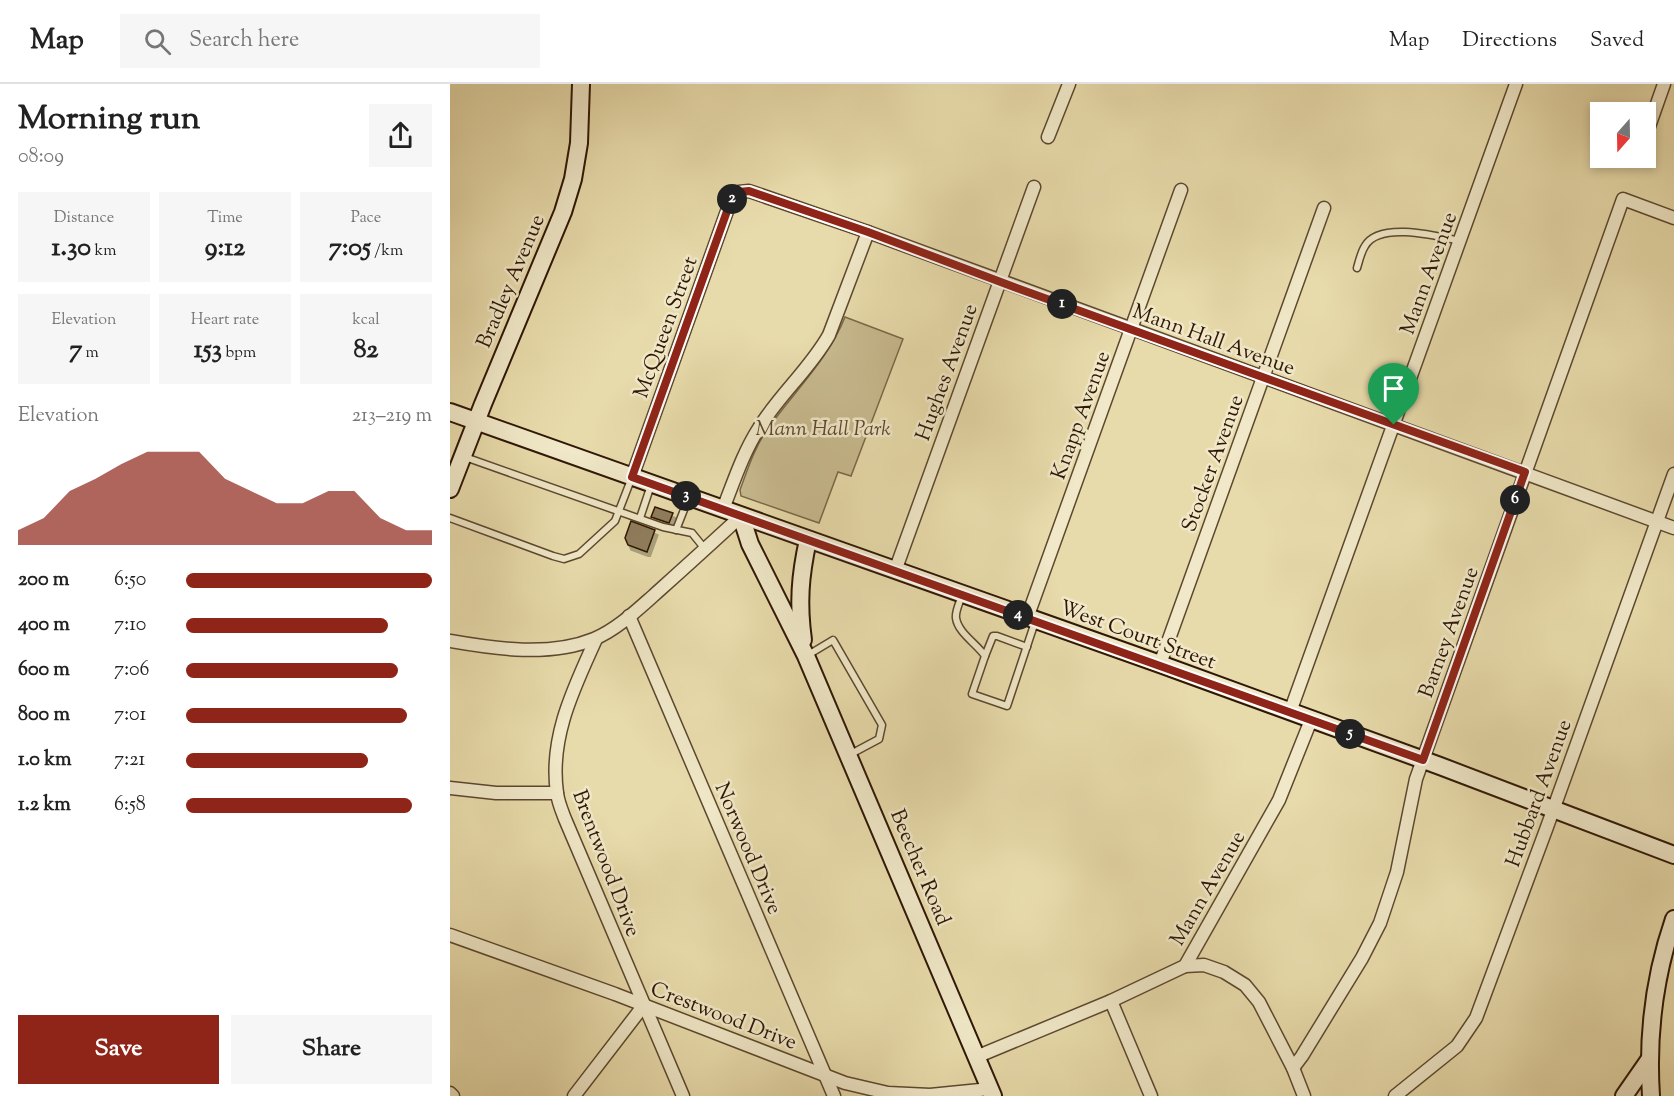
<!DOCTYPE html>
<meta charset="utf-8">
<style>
body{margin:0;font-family:"Sorts Mill Goudy",serif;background:#f6f6f6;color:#222;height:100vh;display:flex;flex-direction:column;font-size:22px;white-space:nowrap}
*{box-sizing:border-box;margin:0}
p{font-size:20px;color:#767676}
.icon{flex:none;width:33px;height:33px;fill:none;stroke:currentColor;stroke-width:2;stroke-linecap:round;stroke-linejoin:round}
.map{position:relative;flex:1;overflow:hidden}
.sheet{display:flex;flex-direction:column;background:#fff;width:450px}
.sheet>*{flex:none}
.needle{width:39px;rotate:200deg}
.tools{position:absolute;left:1140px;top:18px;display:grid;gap:12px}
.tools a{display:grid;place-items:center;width:66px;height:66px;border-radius:0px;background:#fff;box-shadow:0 3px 9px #0003;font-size:30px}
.pin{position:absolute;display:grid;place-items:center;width:51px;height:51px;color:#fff;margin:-62px -26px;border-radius:50% 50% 50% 0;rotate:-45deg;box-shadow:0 0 6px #0007}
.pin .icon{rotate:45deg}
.km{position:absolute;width:30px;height:30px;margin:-15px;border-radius:50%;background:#222;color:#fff;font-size:16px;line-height:30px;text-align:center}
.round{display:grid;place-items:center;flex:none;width:63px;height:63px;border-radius:0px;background:#f6f6f6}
.headline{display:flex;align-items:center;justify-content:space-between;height:102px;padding:0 18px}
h1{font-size:33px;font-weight:800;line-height:45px}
.metrics{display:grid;grid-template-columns:repeat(3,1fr);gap:9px;height:102px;padding:6px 18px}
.metrics div{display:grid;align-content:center;border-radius:0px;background:#f6f6f6;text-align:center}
.metrics b{font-size:26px;font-weight:800}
.metrics small{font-size:16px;font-weight:400}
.metrics p{font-size:16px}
.chart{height:168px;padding:12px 18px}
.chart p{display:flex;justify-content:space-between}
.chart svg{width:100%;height:108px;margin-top:6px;fill:#8f2418;opacity:.7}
.button{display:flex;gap:12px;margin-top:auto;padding:12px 18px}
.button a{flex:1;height:69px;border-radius:0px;background:#8f2418;color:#fff;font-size:24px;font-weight:800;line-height:69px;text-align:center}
.button a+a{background:#f6f6f6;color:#222}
ul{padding:0 18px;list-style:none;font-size:20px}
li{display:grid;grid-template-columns:96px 72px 1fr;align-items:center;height:45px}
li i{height:15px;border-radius:8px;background:#8f2418}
header{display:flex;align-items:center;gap:36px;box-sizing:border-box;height:84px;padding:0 30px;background:#fff;border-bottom:2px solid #e0e0e0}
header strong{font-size:28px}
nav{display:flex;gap:33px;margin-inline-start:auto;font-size:21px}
.search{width:420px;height:54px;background:#f6f6f6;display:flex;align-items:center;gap:15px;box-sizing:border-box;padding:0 21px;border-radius:0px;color:#767676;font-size:22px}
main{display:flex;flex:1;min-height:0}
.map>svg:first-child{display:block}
.green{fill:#c8ba8f;stroke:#7b684a;stroke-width:1.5}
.building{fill:#8f7d5c;stroke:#2e1706;stroke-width:1.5;filter:url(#shadow)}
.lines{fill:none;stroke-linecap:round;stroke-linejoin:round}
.lane-casing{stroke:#5c482f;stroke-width:9}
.street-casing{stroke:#5c482f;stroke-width:15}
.secondary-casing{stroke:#2e1706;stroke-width:20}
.lane{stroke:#f0e8c8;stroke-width:6}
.street{stroke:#f0e8c8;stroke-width:12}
.secondary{stroke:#f0e8c8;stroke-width:16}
.route-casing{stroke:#fff;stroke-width:12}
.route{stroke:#8f2418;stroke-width:8}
.labels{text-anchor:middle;stroke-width:5;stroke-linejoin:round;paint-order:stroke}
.street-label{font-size:21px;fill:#2e1706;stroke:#f0e8c8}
.park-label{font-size:21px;font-style:italic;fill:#5c482f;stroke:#f0e8c8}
</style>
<header>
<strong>Map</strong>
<div class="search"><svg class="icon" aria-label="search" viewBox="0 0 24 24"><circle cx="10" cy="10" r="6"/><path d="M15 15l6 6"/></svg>Search here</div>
<nav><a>Map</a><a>Directions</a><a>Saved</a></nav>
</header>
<main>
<section class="sheet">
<div class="headline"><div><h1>Morning run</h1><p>08:09</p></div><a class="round"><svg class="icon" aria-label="share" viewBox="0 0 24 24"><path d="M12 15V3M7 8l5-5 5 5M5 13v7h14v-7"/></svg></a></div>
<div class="metrics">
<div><p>Distance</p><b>1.30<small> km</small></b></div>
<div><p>Time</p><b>9:12</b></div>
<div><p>Pace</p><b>7:05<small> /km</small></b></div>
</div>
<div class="metrics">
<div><p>Elevation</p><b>7<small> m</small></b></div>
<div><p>Heart rate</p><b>153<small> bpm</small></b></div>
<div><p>kcal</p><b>82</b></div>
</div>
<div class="chart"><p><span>Elevation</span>213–219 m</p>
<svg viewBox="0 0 160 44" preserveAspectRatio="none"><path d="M0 44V38L10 33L20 22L30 17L40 11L50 6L60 6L70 6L80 17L90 22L100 27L110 27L120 22L130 22L140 33L150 38L160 38V44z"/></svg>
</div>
<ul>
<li><b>200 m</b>6:50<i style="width:100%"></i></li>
<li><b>400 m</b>7:10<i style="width:82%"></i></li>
<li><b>600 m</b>7:06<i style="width:86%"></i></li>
<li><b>800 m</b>7:01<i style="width:90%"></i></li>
<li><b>1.0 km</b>7:21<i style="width:74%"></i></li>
<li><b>1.2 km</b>6:58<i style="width:92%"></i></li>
</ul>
<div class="button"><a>Save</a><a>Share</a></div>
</section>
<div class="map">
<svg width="1224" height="1012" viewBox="0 0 1224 1012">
<defs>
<filter id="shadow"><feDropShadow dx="3" dy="5" stdDeviation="0" flood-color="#0004"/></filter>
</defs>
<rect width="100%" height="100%" fill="#e8dbab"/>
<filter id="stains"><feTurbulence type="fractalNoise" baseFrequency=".00333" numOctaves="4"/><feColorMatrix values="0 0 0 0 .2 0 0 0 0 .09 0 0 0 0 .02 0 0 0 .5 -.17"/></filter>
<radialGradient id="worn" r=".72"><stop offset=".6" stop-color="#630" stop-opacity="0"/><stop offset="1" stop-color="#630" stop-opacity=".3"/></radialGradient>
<path class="green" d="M 395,233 L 453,255 L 401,392 L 388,388 L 369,439 L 291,412 L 290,406 C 298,384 305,362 319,343 C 345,307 379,274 395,233 Z"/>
<g class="building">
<path d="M 205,423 L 223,429 L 219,439 L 201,433 Z"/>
<path d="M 181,437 L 205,446 L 197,468 L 178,461 L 175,454 Z"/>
</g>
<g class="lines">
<defs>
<g id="lane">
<path d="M 907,184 C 909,177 911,168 915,162 C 929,137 987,152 1010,157"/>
<path d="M 15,373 L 213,443 L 242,449 L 255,465"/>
<path d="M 0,434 L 103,472 L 114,475 L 129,470 L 165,437 L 182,393"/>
<path d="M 190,434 L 201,401"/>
<path d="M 226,446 L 239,413"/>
<path d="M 512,511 C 510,518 505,527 506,534 C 508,549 527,560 535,572 L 522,610 L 557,622 L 585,538"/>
<path d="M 358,571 L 383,556 L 432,641 L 429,655 L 399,671"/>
<path d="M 535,572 L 543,552 L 547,552 L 577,563"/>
</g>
<g id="street">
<path d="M 1196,51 L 1214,0"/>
<path d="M 598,53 L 619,0"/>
<path d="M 182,393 L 281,116 L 289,108 L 299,107 L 418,148 L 1224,444"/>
<path d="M 273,425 C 284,397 293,369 309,344 C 329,311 360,285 379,251 L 418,148"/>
<path d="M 445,487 L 584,103"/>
<path d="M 179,532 L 384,1012"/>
<path d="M 577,534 L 731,106"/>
<path d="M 146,555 C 124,604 99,653 107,709 C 108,718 112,727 115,735 L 233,1012"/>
<path d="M 0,557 C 46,565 100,573 144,555 C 166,546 186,527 203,512 C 233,485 262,459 291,432"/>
<path d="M 710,580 L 874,124"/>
<path d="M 840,628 L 1066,0"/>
<path d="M 0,704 L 46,709 L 107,709"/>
<path d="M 0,851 L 165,910 L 395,999 L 438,1009 L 480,1011 L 540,1005"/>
<path d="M 735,882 L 754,881 L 774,888 L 795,901 L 809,918 L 843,984 L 854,1012"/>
<path d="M 661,917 L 701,1012"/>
<path d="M 526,973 L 661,917 L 735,882 L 829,716 L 861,636"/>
<path d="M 843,984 L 852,972 L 912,874 L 930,839 L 947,788 L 966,695 L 1173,115 L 1224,134"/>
<path d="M 0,1009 L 3,1012"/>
<path d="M 124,1012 L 194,921"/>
<path d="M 945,1012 L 1007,962 L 1026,934 L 1097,743 L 1224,390"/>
</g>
<g id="secondary">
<path d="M 0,328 L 710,580 L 990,682 L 1224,771"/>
<path d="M 0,405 L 33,320 L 113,128 L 123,95 L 129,59 L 131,0"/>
<path d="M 291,432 L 300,460 L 356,572 L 543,1012"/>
<path d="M 353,556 C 348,520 350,492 358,456"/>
<path d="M 1174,1012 L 1199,976"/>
<path d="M 1201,1012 C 1197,951 1204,893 1224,835"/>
</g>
</defs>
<use href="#lane" class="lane-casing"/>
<use href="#street" class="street-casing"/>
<use href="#secondary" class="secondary-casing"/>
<use href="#lane" class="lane"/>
<use href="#street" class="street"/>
<use href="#secondary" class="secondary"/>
</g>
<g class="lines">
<defs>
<path id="route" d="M 299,107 L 418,148 L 564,203 L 1075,388 L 973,676 L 182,393 L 281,116 L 289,108 Z"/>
</defs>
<use href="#route" class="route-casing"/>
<use href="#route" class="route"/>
</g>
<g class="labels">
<g class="street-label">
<text transform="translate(978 189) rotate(-70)" y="7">Mann Avenue</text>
<text transform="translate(60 197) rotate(-67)" y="7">Bradley Avenue</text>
<text transform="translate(215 243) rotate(-70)" y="7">McQueen Street</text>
<text transform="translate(764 255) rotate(20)" y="7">Mann Hall Avenue</text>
<text transform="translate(496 288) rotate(-70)" y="7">Hughes Avenue</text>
<text transform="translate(630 331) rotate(-70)" y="7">Knapp Avenue</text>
<text transform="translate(762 379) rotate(-70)" y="7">Stocker Avenue</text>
<text transform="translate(998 548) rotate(-70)" y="7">Barney Avenue</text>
<text transform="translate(688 550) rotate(20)" y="7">West Court Street</text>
<text transform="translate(1088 709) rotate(-70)" y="7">Hubbard Avenue</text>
<text transform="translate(299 764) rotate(67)" y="7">Norwood Drive</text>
<text transform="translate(157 779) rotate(69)" y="7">Brentwood Drive</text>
<text transform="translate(471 783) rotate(67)" y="7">Beecher Road</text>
<text transform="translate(757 804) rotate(-60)" y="7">Mann Avenue</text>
<text transform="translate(274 931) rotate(21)" y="7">Crestwood Drive</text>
</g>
<g class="park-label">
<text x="373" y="351">Mann Hall Park</text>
</g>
</g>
<rect width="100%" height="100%" filter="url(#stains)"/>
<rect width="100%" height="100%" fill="url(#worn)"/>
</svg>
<div class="tools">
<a><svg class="needle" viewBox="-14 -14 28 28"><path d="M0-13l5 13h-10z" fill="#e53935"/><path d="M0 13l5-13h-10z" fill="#767676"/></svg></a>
</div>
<div class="pin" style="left:944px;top:341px;background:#1e9e55"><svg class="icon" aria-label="arrive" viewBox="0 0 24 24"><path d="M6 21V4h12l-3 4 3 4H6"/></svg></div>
<b class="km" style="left:612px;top:220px">1</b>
<b class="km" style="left:282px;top:115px">2</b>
<b class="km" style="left:236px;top:412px">3</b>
<b class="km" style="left:568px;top:531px">4</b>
<b class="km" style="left:900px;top:650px">5</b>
<b class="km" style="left:1065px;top:416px">6</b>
</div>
</main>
